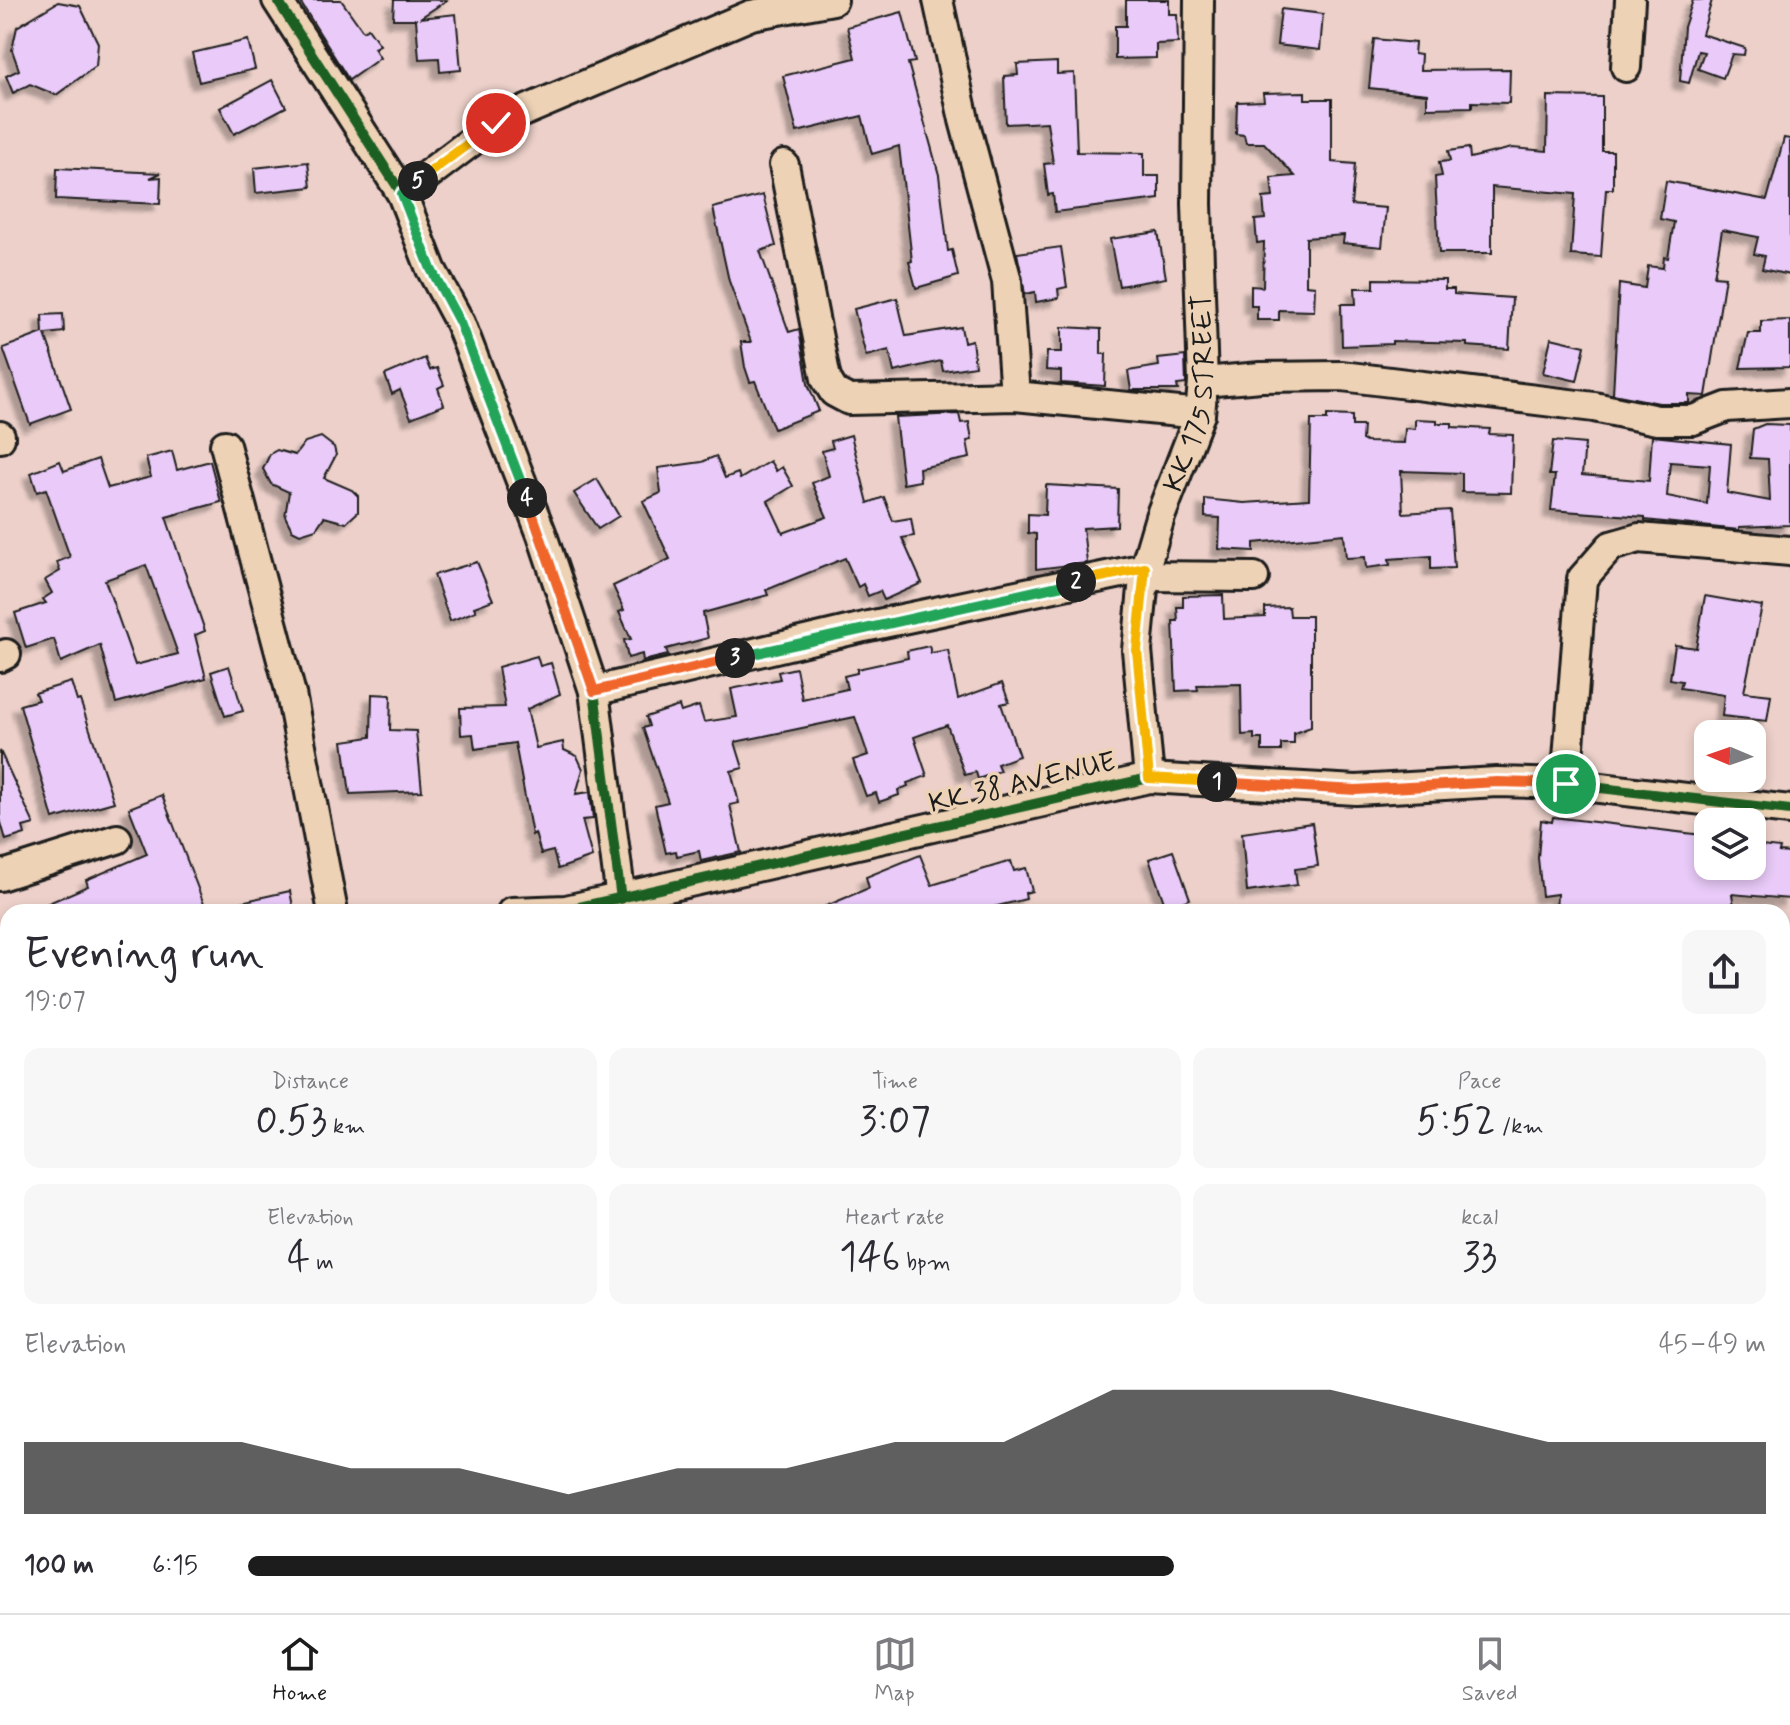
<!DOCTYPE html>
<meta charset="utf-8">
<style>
body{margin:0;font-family:Mynerve,sans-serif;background:#f7f7f7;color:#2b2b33;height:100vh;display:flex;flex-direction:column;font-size:30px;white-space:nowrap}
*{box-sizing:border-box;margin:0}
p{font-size:26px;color:#7c7c81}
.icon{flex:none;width:44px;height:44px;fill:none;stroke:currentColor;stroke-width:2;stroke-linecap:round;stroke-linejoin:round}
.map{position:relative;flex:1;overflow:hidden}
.sheet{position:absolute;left:0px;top:904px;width:1790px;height:710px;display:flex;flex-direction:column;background:#fff;border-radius:24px 24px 0 0;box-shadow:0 4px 12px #0003}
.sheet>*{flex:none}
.needle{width:52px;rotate:272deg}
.controls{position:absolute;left:1694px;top:720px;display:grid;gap:16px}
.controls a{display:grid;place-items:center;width:72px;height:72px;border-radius:16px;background:#fff;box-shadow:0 4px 12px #0003;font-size:40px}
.pin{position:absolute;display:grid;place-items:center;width:68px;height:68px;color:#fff;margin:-34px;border:4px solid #fff;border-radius:50%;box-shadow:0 2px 8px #0007}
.km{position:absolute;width:40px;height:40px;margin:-20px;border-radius:50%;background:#222;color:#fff;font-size:22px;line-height:40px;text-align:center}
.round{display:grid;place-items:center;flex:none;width:84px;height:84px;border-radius:16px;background:#f7f7f7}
.headline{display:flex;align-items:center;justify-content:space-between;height:136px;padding:0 24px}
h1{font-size:44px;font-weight:600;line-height:60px}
.figures{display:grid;grid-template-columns:repeat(3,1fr);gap:12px;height:136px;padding:8px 24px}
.figures div{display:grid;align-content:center;border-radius:16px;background:#f7f7f7;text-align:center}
.figures b{font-size:40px;font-weight:600}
.figures small{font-size:22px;font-weight:400}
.figures p{font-size:22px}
.chart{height:224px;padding:16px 24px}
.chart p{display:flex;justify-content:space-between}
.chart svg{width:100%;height:144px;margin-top:8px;fill:#1c1c1c;opacity:.7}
ul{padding:0 24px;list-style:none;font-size:26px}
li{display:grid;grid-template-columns:128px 96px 1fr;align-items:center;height:60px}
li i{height:20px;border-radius:10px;background:#1c1c1c}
.tab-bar{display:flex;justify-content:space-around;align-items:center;height:112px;border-top:2px solid #e1e1e2;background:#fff;font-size:22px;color:#7c7c81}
.tab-bar a{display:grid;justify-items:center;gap:4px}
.tab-bar .current{color:#1c1c1c}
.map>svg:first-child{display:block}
.building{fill:#e9caf8;stroke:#1c1c1c;stroke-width:2;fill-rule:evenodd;filter:url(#shadow)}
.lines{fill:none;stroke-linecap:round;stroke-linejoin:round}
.minor-casing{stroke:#1c1c1c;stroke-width:34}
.minor{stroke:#eed2b5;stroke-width:28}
.cycleway-casing{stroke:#eed2b5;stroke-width:15}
.cycleway{stroke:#1b5e20;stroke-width:10}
.split-1-casing{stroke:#fff;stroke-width:16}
.split-2-casing{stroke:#fff;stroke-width:16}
.split-3-casing{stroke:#fff;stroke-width:16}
.split-4-casing{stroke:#fff;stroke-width:16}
.split-5-casing{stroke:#fff;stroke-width:16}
.split-6-casing{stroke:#fff;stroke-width:16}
.split-1{stroke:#f0652b;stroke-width:10}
.split-2{stroke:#f5b400;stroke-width:10}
.split-3{stroke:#22a559;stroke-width:10}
.split-4{stroke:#f0652b;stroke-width:10}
.split-5{stroke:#22a559;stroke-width:10}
.split-6{stroke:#f5b400;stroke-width:10}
.labels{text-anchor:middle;stroke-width:7;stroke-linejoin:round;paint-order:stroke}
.street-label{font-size:28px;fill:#1c1c1c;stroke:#eed2b5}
</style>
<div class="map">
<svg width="1790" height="1613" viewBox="0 0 1790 1613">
<defs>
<filter id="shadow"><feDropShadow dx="-7" dy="7" stdDeviation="2" flood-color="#0004"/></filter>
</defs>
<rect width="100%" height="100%" fill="#ecd0c9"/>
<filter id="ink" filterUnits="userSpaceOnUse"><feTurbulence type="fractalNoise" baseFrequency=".0125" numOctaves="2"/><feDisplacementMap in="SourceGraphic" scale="16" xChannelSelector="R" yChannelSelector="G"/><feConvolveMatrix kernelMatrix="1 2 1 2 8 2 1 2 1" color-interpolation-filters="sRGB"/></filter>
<g filter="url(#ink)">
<g class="building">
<path d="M 299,0 L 341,0 L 363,31 L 368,28 L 380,45 L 374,48 L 380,58 L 349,80 Z"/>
<path d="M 394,0 L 447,0 L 420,18 L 456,14 L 461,70 L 440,72 L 439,58 L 419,59 L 416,19 L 393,19 Z"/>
<path d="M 1126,0 L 1169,0 L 1169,14 L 1177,14 L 1178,43 L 1156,44 L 1156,58 L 1115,59 L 1115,26 L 1126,26 Z"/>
<path d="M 1693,0 L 1712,0 L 1702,34 L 1745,48 L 1744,55 L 1732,54 L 1723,78 L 1698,69 L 1704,52 L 1698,51 L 1689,83 L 1680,81 L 1684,27 Z"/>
<path d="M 58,2 L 80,6 L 98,43 L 96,66 L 56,95 L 30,84 L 13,93 L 6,76 L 19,70 L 12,50 L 17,27 Z"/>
<path d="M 1281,9 L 1323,14 L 1320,50 L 1277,45 Z"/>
<path d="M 902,12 L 915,62 L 908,63 L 939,175 L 948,251 L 952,250 L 958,276 L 916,288 L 909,262 L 912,261 L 899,146 L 872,154 L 862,116 L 797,132 L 783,76 L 855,58 L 847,27 Z"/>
<path d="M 1374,39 L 1415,43 L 1414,54 L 1421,55 L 1420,70 L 1510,69 L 1509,103 L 1472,102 L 1472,107 L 1427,108 L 1427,94 L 1369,88 Z"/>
<path d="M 248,40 L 255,69 L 199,82 L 192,53 Z"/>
<path d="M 1057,62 L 1057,74 L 1074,73 L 1077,152 L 1144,153 L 1144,176 L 1159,176 L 1159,199 L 1055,212 L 1053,194 L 1048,195 L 1044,164 L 1053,163 L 1047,122 L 1006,124 L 1004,76 L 1018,75 L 1017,64 Z"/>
<path d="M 272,80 L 286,107 L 234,134 L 220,108 Z"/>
<path d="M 1305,92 L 1305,99 L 1332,99 L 1332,162 L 1355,164 L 1351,205 L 1386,208 L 1382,247 L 1343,243 L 1344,235 L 1306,238 L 1306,285 L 1315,286 L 1314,311 L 1279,310 L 1279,320 L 1257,320 L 1257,306 L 1251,306 L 1251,286 L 1263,287 L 1264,242 L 1257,243 L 1255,220 L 1265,219 L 1263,198 L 1273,197 L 1271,178 L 1295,176 L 1264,143 L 1246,143 L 1244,135 L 1236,134 L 1237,102 L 1264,101 L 1263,93 Z"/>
<path d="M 1548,96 L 1602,97 L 1602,151 L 1613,151 L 1613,189 L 1606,189 L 1601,257 L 1571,255 L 1575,194 L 1492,187 L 1492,253 L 1439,253 L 1435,177 L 1442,176 L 1439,162 L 1450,161 L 1448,151 L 1469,148 L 1470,158 L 1512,148 L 1547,151 Z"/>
<path d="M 1784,138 L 1790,139 L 1790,275 L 1762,269 L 1765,256 L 1754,254 L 1758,237 L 1722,230 L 1714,276 L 1725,277 L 1706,396 L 1689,395 L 1689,403 L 1659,403 L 1613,394 L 1619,284 L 1645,288 L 1648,266 L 1663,268 L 1664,257 L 1668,258 L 1674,222 L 1660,219 L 1666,181 L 1767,200 Z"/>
<path d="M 308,162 L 311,187 L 256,193 L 254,168 Z"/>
<path d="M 57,168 L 161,173 L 150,178 L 161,177 L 160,204 L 56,199 Z"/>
<path d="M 763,195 L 776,246 L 760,251 L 789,332 L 799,329 L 808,384 L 819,411 L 774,429 L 755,381 L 750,382 L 745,367 L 741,342 L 751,342 L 729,281 L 713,208 Z"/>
<path d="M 1158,232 L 1166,278 L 1119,286 L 1110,239 Z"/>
<path d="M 1061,247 L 1067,287 L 1058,289 L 1059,298 L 1036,302 L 1035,292 L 1025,294 L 1017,253 Z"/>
<path d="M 1374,279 L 1445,280 L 1445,289 L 1454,289 L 1454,294 L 1512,298 L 1509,349 L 1467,346 L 1467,343 L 1392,341 L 1392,344 L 1342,346 L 1341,304 L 1356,304 L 1355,288 L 1374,288 Z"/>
<path d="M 897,298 L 906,336 L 961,327 L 964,342 L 972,340 L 975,366 L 943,371 L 941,361 L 894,372 L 889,350 L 866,356 L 854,309 Z"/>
<path d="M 63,314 L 64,332 L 45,334 L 71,409 L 30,424 L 3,348 L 43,333 L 42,315 Z"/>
<path d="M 1790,320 L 1790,367 L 1740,368 L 1748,333 L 1761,333 L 1761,321 Z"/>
<path d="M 1062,327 L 1101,329 L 1101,354 L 1106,354 L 1105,386 L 1061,383 L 1061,371 L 1046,370 L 1047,352 L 1062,352 Z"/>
<path d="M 1551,338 L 1585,346 L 1577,381 L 1543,373 Z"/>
<path d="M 1185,356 L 1186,384 L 1177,385 L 1178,390 L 1131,390 L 1128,371 L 1159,366 L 1158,359 Z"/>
<path d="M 425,358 L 430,370 L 437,368 L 444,385 L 438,388 L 444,405 L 411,418 L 400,390 L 392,394 L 385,375 Z"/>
<path d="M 959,414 L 961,423 L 969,422 L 972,440 L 967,441 L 970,458 L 919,468 L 920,481 L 903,484 L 895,417 Z"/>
<path d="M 1327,415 L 1352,416 L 1352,426 L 1363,426 L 1362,440 L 1366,442 L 1404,443 L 1405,428 L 1415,429 L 1415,419 L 1437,420 L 1437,423 L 1452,423 L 1452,427 L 1490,429 L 1489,434 L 1513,435 L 1511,493 L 1462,492 L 1462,473 L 1401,471 L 1403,513 L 1450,510 L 1454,568 L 1431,569 L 1431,556 L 1389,559 L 1390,565 L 1366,568 L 1365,557 L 1346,558 L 1344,534 L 1254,543 L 1254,551 L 1219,549 L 1220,518 L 1205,517 L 1205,499 L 1244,503 L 1309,499 L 1311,420 L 1327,420 Z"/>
<path d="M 1765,424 L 1790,425 L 1790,525 L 1739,527 L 1739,530 L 1645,520 L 1645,517 L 1551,510 L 1555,475 L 1549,475 L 1553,441 L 1585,444 L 1582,475 L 1649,481 L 1652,436 L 1731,444 L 1727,493 L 1770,501 L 1768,459 L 1750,458 L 1753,429 ZM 1670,462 L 1710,465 L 1707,504 L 1667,496 Z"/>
<path d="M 851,435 L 868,503 L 884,497 L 893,521 L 911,518 L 914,536 L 902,538 L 922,583 L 884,600 L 880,591 L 868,596 L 863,584 L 858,587 L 845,558 L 766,590 L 768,595 L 703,613 L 708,638 L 666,649 L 668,655 L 643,661 L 642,654 L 628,658 L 624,640 L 631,639 L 619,612 L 624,610 L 613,586 L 670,559 L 643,501 L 661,493 L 658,468 L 702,462 L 716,456 L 725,478 L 738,473 L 740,479 L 770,461 L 776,471 L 782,467 L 793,486 L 768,501 L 783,533 L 827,517 L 812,483 L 829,476 L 822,451 L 833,448 L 831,441 Z"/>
<path d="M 321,437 L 334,447 L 336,455 L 324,478 L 352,490 L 358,496 L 358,512 L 346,523 L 324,517 L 316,529 L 300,534 L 292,530 L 285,516 L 289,492 L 271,484 L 263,469 L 270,454 L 277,450 L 295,455 L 305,442 Z"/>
<path d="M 172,451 L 177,470 L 210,461 L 221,502 L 166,517 L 205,631 L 195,635 L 206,678 L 116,703 L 100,645 L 61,662 L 54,639 L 26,648 L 15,613 L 46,603 L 43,599 L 52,593 L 45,580 L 60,571 L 57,562 L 70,557 L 46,489 L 37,492 L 31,473 L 60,461 L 64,471 L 98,459 L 108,488 L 151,477 L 146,458 ZM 146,565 L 178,654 L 135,665 L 105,580 Z"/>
<path d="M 597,479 L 619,516 L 598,529 L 574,493 Z"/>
<path d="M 1046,485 L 1118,489 L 1117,526 L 1083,528 L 1087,563 L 1036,569 L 1036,534 L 1028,533 L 1028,514 L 1045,515 Z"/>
<path d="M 477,562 L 493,600 L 474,607 L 476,611 L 450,621 L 434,575 Z"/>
<path d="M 1223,595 L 1224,619 L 1265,617 L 1265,608 L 1289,607 L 1290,616 L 1311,616 L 1311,727 L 1294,733 L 1294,744 L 1281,744 L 1281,751 L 1262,751 L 1262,739 L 1254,739 L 1254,734 L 1242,735 L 1241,684 L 1197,685 L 1198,690 L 1176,691 L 1173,621 L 1178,621 L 1177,607 L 1183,607 L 1183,596 Z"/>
<path d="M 1705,596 L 1762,606 L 1744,692 L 1771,695 L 1767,721 L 1722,716 L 1724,695 L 1680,688 L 1682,681 L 1670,679 L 1675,645 L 1696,648 Z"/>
<path d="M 929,646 L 931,653 L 948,650 L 958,699 L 1002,683 L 1009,702 L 1001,704 L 1019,756 L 997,764 L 1000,771 L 978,779 L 976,772 L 965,775 L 947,725 L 914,737 L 927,776 L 907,783 L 908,786 L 898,790 L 899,795 L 879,802 L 876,793 L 866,796 L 853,760 L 868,755 L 855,717 L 735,742 L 743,768 L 731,771 L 739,803 L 730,805 L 741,852 L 701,861 L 699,851 L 677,856 L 676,851 L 666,853 L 655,805 L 668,802 L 643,728 L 649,726 L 646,717 L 679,706 L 681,712 L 699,706 L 704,722 L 737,717 L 731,689 L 780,679 L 778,672 L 796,668 L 802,699 L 847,689 L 844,676 L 857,673 L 857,669 L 908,658 L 907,651 Z"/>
<path d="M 537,656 L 540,666 L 551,663 L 560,694 L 527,709 L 536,748 L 563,742 L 564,750 L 577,756 L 583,769 L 576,794 L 590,792 L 593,819 L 582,820 L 592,857 L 558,869 L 553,851 L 541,854 L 535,833 L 532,835 L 515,743 L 475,749 L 473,734 L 461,735 L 460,708 L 505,707 L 498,667 Z"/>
<path d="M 229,666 L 243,711 L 225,716 L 211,672 Z"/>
<path d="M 71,682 L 77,701 L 80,700 L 114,802 L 53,819 L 20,705 L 38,700 L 35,693 Z"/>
<path d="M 372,694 L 391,695 L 390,730 L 416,731 L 422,791 L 350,794 L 343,741 L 371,737 Z"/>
<path d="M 0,751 L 34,824 L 23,827 L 25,834 L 6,840 L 0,819 Z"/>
<path d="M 162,795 L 207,912 L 28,912 L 88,886 L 86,880 L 147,854 L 129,808 Z"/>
<path d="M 1553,817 L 1702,835 L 1702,838 L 1708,839 L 1708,866 L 1752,866 L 1752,845 L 1780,848 L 1779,852 L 1790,853 L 1790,899 L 1732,894 L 1735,912 L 1556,912 L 1557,894 L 1542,896 L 1538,858 L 1541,820 L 1552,822 Z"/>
<path d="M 1312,823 L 1318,866 L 1295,869 L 1297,885 L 1247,892 L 1242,833 Z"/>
<path d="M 1173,851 L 1190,899 L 1166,908 L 1149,859 Z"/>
<path d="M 920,855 L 932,885 L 1011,861 L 1014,871 L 1026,868 L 1032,891 L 1025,893 L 1026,899 L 973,912 L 812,912 L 869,888 L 866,877 Z"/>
<path d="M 290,891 L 294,912 L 233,912 L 232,904 Z"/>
</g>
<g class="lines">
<defs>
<g id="minor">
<path d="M 277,0 L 402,194 L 431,269 L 460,323 L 542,535 L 594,691 L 621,899"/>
<path d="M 938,0 L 964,120 L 1007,281 L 1015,396"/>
<path d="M 1626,67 L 1630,0"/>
<path d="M 784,165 L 826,379 L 834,392 L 849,400 L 1015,396 L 1200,414"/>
<path d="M 402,194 L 496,123 L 751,15 L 833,0"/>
<path d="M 1203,382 L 1261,377 L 1342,376 L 1594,407 L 1657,420 L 1693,420 L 1727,407 L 1790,403"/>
<path d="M 0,436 L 0,438"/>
<path d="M 225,445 L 291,694 L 333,912"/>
<path d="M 1144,576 L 1254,577"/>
<path d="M 0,657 L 6,654"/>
<path d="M 594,691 L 864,627 L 1145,568"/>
<path id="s1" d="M 1149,778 L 1137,650 L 1145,568 L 1160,517 L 1200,414 L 1203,382 L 1197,204 L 1199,0"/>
<path d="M 1566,784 L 1582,579 L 1611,546 L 1639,538 L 1790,551"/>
<path d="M 0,876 L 117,839"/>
<path d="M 512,912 L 566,910 L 1149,778 L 1356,790 L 1497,782 L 1566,784 L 1790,810"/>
<path d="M 0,1105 L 8,1100"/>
<path d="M 1782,1126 L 1790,1121"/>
<path d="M 0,1328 L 8,1343"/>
<path d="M 1782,1397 L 1790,1405"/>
<path d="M 131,1606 L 136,1613"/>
<path d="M 505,1606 L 511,1613"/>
<path d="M 879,1606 L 884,1613"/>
<path d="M 1167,1606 L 1172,1613"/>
<path d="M 1088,1613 L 1094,1606"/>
</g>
</defs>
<use href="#minor" class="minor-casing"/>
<use href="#minor" class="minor"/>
<defs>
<g id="cycleway">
<path d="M 277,0 L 402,194 L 431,269 L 460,323 L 542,535 L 594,691 L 621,899"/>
<path d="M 512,912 L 566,910 L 1149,778 L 1356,790 L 1497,782 L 1566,784 L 1790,810"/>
</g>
</defs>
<use href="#cycleway" class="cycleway-casing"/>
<use href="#cycleway" class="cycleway"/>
</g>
</g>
<g class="lines" filter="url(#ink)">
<defs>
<path id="split-1" d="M 1217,782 L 1356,790 L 1497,782 L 1566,784"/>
<path id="split-2" d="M 1076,582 L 1145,568 L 1137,650 L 1149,778 L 1217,782"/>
<path id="split-3" d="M 735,658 L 1076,582"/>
<path id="split-4" d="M 527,498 L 594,691 L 735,658"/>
<path id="split-5" d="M 418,181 L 402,194 L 431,269 L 460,323 L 527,498"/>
<path id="split-6" d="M 418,181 L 496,123"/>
</defs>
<use href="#split-1" class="split-1-casing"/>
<use href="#split-2" class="split-2-casing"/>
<use href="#split-3" class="split-3-casing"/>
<use href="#split-4" class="split-4-casing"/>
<use href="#split-5" class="split-5-casing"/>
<use href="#split-6" class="split-6-casing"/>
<use href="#split-1" class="split-1"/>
<use href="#split-2" class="split-2"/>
<use href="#split-3" class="split-3"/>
<use href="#split-4" class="split-4"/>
<use href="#split-5" class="split-5"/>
<use href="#split-6" class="split-6"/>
</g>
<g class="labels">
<g class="street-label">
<text dy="10" stroke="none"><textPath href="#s1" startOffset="394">KK 175 STREET</textPath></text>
<text transform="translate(1022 781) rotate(-13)" y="10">KK 38 AVENUE</text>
</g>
</g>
</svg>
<div class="controls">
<a><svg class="needle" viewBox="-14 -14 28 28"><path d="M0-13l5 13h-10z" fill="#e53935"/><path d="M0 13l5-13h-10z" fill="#7c7c81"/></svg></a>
<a><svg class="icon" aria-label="layers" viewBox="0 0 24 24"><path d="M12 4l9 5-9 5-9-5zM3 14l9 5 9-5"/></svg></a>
</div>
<div class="pin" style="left:1566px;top:784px;background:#1e9e55"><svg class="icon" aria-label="arrive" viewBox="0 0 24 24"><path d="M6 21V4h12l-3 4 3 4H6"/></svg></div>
<div class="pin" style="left:496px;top:123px;background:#d93025"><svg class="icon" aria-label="check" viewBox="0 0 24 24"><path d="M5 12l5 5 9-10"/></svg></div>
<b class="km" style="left:1217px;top:782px">1</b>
<b class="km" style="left:1076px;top:582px">2</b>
<b class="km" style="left:735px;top:658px">3</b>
<b class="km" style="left:527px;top:498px">4</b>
<b class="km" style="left:418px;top:181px">5</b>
<section class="sheet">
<div class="headline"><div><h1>Evening run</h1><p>19:07</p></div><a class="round"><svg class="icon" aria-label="share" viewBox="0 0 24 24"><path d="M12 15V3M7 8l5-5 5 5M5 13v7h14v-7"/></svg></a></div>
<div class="figures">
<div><p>Distance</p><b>0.53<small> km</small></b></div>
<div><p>Time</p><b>3:07</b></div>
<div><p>Pace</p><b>5:52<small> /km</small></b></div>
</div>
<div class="figures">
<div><p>Elevation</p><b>4<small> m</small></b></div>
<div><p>Heart rate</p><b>146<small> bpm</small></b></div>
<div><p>kcal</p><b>33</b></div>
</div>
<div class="chart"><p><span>Elevation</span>45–49 m</p>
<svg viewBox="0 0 160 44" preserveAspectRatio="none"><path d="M0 44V22L10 22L20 22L30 30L40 30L50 38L60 30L70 30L80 22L90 22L100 6L110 6L120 6L130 14L140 22L150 22L160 22V44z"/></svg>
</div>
<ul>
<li><b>100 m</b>6:15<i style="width:61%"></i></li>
</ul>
</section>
</div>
<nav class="tab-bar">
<a class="current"><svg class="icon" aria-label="home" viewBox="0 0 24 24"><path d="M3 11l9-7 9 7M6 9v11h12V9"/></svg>Home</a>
<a><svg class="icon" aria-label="map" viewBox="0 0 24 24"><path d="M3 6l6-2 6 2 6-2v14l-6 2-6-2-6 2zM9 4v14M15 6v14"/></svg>Map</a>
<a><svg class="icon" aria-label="saved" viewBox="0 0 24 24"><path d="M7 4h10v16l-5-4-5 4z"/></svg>Saved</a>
</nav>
